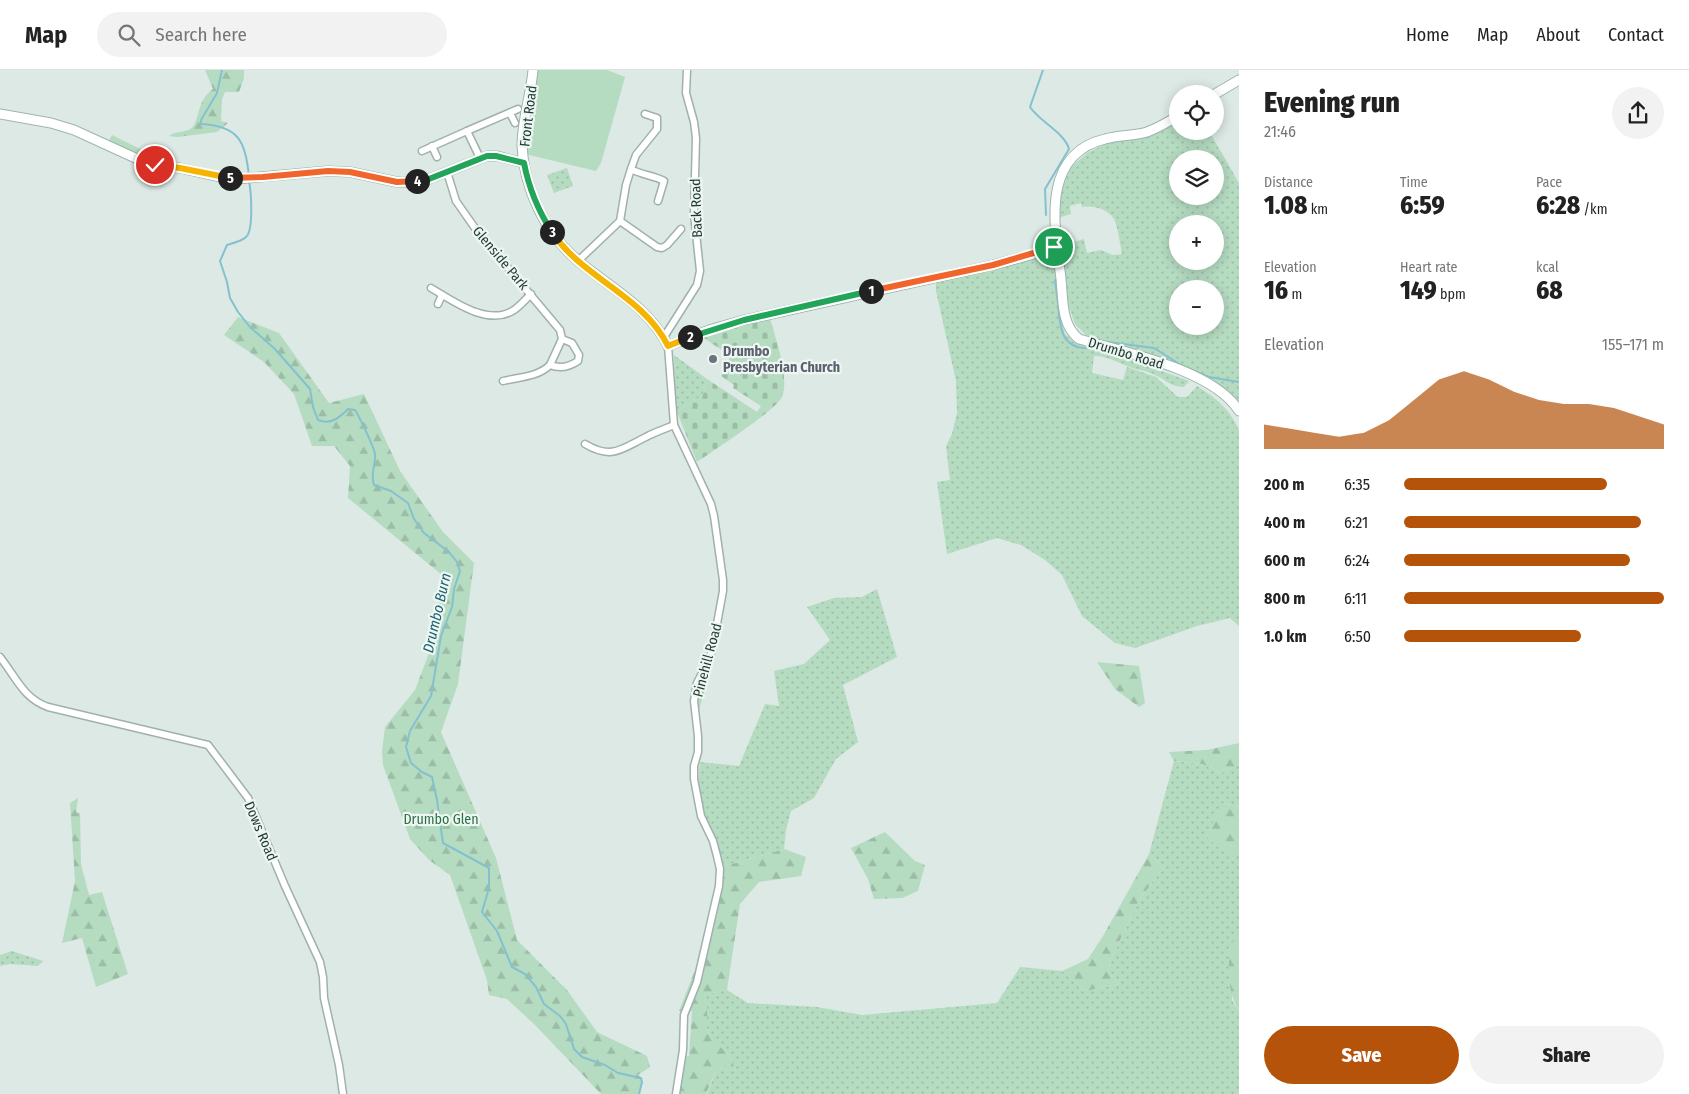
<!DOCTYPE html>
<meta charset="utf-8">
<style>
body{margin:0;font-family:"Fira Sans Condensed",sans-serif;background:#f2f2f2;color:#222;height:100vh;display:flex;flex-direction:column;font-size:19px;white-space:nowrap}
*{box-sizing:border-box;margin:0}
p{font-size:16px;color:#767676}
.icon{flex:none;width:28px;height:28px;fill:none;stroke:currentColor;stroke-width:2;stroke-linecap:round;stroke-linejoin:round}
.map{position:relative;flex:1;overflow:hidden}
.panel{display:flex;flex-direction:column;background:#fff;width:450px}
.panel>*{flex:none}
.controls{position:absolute;left:1169px;top:15px;display:grid;gap:10px}
.controls a{display:grid;place-items:center;width:55px;height:55px;border-radius:50%;background:#fff;box-shadow:0 2px 12px #0003;font-size:25px}
.pin{position:absolute;display:grid;place-items:center;width:42px;height:42px;color:#fff;margin:-21px;border:2px solid #fff;border-radius:50%;box-shadow:0 1px 5px #0007}
.km{position:absolute;width:25px;height:25px;margin:-12px;border-radius:50%;background:#222;color:#fff;font-size:14px;line-height:25px;text-align:center}
.round{display:grid;place-items:center;flex:none;width:52px;height:52px;border-radius:26px;background:#f2f2f2}
.overview{display:flex;align-items:center;justify-content:space-between;height:85px;padding:0 25px}
h1{font-size:28px;font-weight:800;line-height:38px}
.figures{display:grid;grid-template-columns:repeat(3,1fr);gap:8px;height:85px;padding:5px 25px}
.figures div{display:grid;align-content:center}
.figures b{font-size:25px;font-weight:800}
.figures small{font-size:14px;font-weight:400}
.figures p{font-size:14px}
.chart{height:140px;padding:10px 25px}
.chart p{display:flex;justify-content:space-between}
.chart svg{width:100%;height:90px;margin-top:5px;fill:#b45309;opacity:.7}
.action{display:flex;gap:10px;margin-top:auto;padding:10px 25px}
.action a{flex:1;height:58px;border-radius:30px;background:#b45309;color:#fff;font-size:20px;font-weight:800;line-height:58px;text-align:center}
.action a+a{background:#f2f2f2;color:#222}
ul{padding:0 25px;list-style:none;font-size:16px}
li{display:grid;grid-template-columns:80px 60px 1fr;align-items:center;height:38px}
li i{height:12px;border-radius:6px;background:#b45309}
header{display:flex;align-items:center;gap:30px;box-sizing:border-box;height:70px;padding:0 25px;background:#fff;border-bottom:1px solid #e0e0e0}
header strong{font-size:24px}
nav{display:flex;gap:28px;margin-inline-start:auto;font-size:18px}
.search{width:350px;height:45px;background:#f2f2f2;display:flex;align-items:center;gap:12px;box-sizing:border-box;padding:0 18px;border-radius:28px;color:#767676;font-size:19px}
main{display:flex;flex:1;min-height:0}
.map>svg:first-child{display:block}
.grass{fill:url(#grass-dots);fill-rule:evenodd}
.forest{fill:url(#forest-firs)}
.cemetery{fill:url(#cemetery-stones)}
.garden{fill:#b5dbc1}
.lines{fill:none;stroke-linecap:round;stroke-linejoin:round}
.stream{stroke:#84c1d0;stroke-width:2}
.street-casing{stroke:#a0b1ac;stroke-width:9}
.secondary-casing{stroke:#9db5ad;stroke-width:11}
.street{stroke:#fff;stroke-width:6}
.secondary{stroke:#fff;stroke-width:9}
.split-1-casing{stroke:#fff;stroke-width:10}
.split-2-casing{stroke:#fff;stroke-width:10}
.split-3-casing{stroke:#fff;stroke-width:10}
.split-4-casing{stroke:#fff;stroke-width:10}
.split-5-casing{stroke:#fff;stroke-width:10}
.split-6-casing{stroke:#fff;stroke-width:10}
.split-1{stroke:#f0652b;stroke-width:6}
.split-2{stroke:#22a559;stroke-width:6}
.split-3{stroke:#f5b400;stroke-width:6}
.split-4{stroke:#22a559;stroke-width:6}
.split-5{stroke:#f0652b;stroke-width:6}
.split-6{stroke:#f5b400;stroke-width:6}
.worship-dot{fill:#6b7280;stroke:#eef6f2;stroke-width:2}
.labels{text-anchor:middle;stroke-width:4.5;stroke-linejoin:round;paint-order:stroke}
.street-label{font-size:14px;fill:#1f3933;stroke:#eef6f2}
.worship-label{font-size:14px;font-weight:bold;fill:#5b616d;stroke:#eef6f2;text-anchor:start}
.park-label{font-size:14px;fill:#297047;stroke:#eef6f2}
.water-label{font-size:15px;font-style:italic;fill:#1a6274;stroke:#eef6f2}
</style>
<header>
<strong>Map</strong>
<div class="search"><svg class="icon" aria-label="search" viewBox="0 0 24 24"><circle cx="10" cy="10" r="6"/><path d="M15 15l6 6"/></svg>Search here</div>
<nav><a>Home</a><a>Map</a><a>About</a><a>Contact</a></nav>
</header>
<main>
<div class="map">
<svg width="1239" height="1024" viewBox="0 0 1239 1024">
<defs>
<pattern id="grass-dots" width="8" height="8" patternUnits="userSpaceOnUse" patternTransform="scale(1.25)"><rect width="8" height="8" fill="#b5dbc1"/><path d="M2 2h.1M6 6h.1" fill="none" stroke="#9bbda6" stroke-width="1.8" stroke-linecap="round"/></pattern>
<pattern id="forest-firs" width="22" height="20" patternUnits="userSpaceOnUse" patternTransform="scale(1.25)"><rect width="22" height="20" fill="#b5dbc1"/><path d="M5 1l3.5 6h-7zM16 11l3.5 6h-7z" fill="#9bbda6"/></pattern>
<pattern id="cemetery-stones" width="16" height="16" patternUnits="userSpaceOnUse" patternTransform="scale(1.25)"><rect width="16" height="16" fill="#b5dbc1"/><path d="M2 7V4a2 2 0 0 1 4 0v3zM10 15v-3a2 2 0 0 1 4 0v3z" fill="#9bbda6"/></pattern>
</defs>
<rect width="100%" height="100%" fill="#dde9e5"/>
<g class="grass">
<path d="M 1177,51 L 1178,61 L 1209,61 L 1239,113 L 1239,335 L 1216,314 L 1204,306 L 1167,289 L 1086,265 L 1075,254 L 1068,234 L 1062,175 L 1084,169 L 1087,183 L 1101,180 L 1113,185 L 1122,184 C 1120,174 1118,157 1114,149 C 1108,139 1093,135 1082,137 L 1081,133 L 1070,136 L 1071,144 L 1058,148 L 1059,128 L 1063,116 L 1071,97 L 1087,83 L 1103,75 ZM 1178,89 L 1215,89 L 1215,126 L 1178,126 ZM 1178,154 L 1215,154 L 1215,191 L 1178,191 ZM 1178,219 L 1215,219 L 1215,256 L 1178,256 Z"/>
<path d="M 567,98 L 573,116 L 554,123 L 547,105 Z"/>
<path d="M 1049,182 L 1055,186 L 1062,251 L 1065,264 L 1074,272 L 1104,280 L 1189,311 L 1184,317 C 1168,316 1167,310 1155,305 C 1148,301 1139,300 1132,298 C 1118,293 1109,286 1094,286 L 1092,303 L 1123,310 L 1127,297 L 1156,307 L 1178,327 L 1187,327 L 1197,316 C 1217,329 1229,338 1239,360 L 1239,556 L 1230,548 L 1197,556 L 1135,578 L 1115,573 L 1082,546 L 1062,505 L 1045,490 L 1021,475 L 997,468 L 947,484 L 937,412 L 950,410 L 946,376 L 952,364 L 957,343 L 956,311 L 936,221 L 936,211 L 1027,191 Z"/>
<path d="M 674,285 L 707,309 L 703,325 L 677,342 L 675,329 Z"/>
<path d="M 877,519 L 897,587 L 843,615 L 858,672 L 836,689 L 814,728 L 791,741 L 786,760 L 784,779 L 722,797 L 716,772 L 704,747 L 698,716 L 700,692 L 739,696 L 765,634 L 779,636 L 774,601 L 804,594 L 830,570 L 807,537 L 834,528 L 862,527 Z"/>
<path d="M 712,596 L 699,640 C 697,618 699,613 712,596 Z"/>
<path d="M 1174,691 L 1203,694 L 1221,703 L 1239,695 L 1239,736 L 1222,733 L 1232,789 L 1239,785 L 1239,864 L 1235,864 L 1232,930 L 1239,942 L 1239,1024 L 707,1024 L 717,998 L 736,1001 L 729,985 L 711,968 L 707,959 L 707,924 L 727,920 L 748,933 L 817,937 L 862,945 L 997,933 L 1020,897 L 1062,901 L 1085,921 L 1119,914 L 1108,902 L 1111,889 L 1139,830 L 1164,797 L 1149,784 Z"/>
<path d="M 12,881 L 43,891 L 38,896 L 10,894 L 0,896 L 0,885 Z"/>
</g>
<g class="forest">
<path d="M 205,0 L 244,0 L 244,8 L 239,22 L 225,22 L 222,29 L 221,51 L 228,53 L 217,62 L 177,67 L 169,66 C 176,60 189,64 194,55 C 201,41 198,30 213,19 Z"/>
<path d="M 112,65 L 144,81 L 141,87 L 108,72 Z"/>
<path d="M 238,247 L 279,263 L 329,333 L 364,324 L 400,401 L 443,462 L 474,493 L 458,614 L 441,662 L 496,788 L 517,870 L 567,920 L 597,962 L 647,986 L 650,997 L 638,1005 C 645,1010 642,1016 640,1024 L 601,1024 L 536,956 L 507,929 L 489,925 L 487,910 L 450,805 L 429,790 L 410,769 L 383,695 L 382,682 L 385,657 L 415,620 L 434,570 L 442,505 L 348,428 L 350,396 L 334,376 L 312,376 L 294,324 L 264,292 L 224,265 Z"/>
<path d="M 1097,592 L 1139,596 L 1145,633 L 1139,637 L 1115,619 Z"/>
<path d="M 1239,673 L 1239,695 L 1221,703 L 1203,694 L 1174,691 L 1169,682 L 1207,680 Z"/>
<path d="M 78,728 L 76,742 L 80,743 L 81,794 L 89,825 L 102,822 L 128,904 L 96,917 L 82,868 L 62,873 L 75,811 L 70,733 Z"/>
<path d="M 1222,733 L 1239,736 L 1239,785 L 1232,789 L 1206,767 Z"/>
<path d="M 885,762 L 915,791 L 925,795 L 918,821 L 902,828 L 874,829 L 868,809 L 851,778 Z"/>
<path d="M 784,779 L 806,787 L 801,806 L 759,812 L 740,834 L 727,920 L 707,924 L 707,959 L 711,968 L 729,985 L 736,1001 L 717,998 L 706,1024 L 673,1024 L 680,987 L 689,986 L 692,941 L 679,941 L 695,900 L 722,797 Z"/>
<path d="M 1149,784 L 1164,797 L 1139,830 L 1111,889 L 1108,902 L 1119,914 L 1085,921 L 1062,901 L 1088,889 L 1103,866 Z"/>
<path d="M 1235,864 L 1239,864 L 1239,942 C 1226,918 1226,890 1235,864 Z"/>
</g>
<path class="cemetery" d="M 770,248 C 775,267 790,308 782,327 C 775,341 713,381 697,392 L 677,342 L 703,325 L 707,309 L 757,342 L 761,336 L 733,318 L 734,315 L 721,306 L 731,286 L 699,265 Z"/>
<path class="garden" d="M 536,0 L 607,0 L 625,7 L 601,93 L 596,101 L 525,84 L 526,59 Z"/>
<g class="lines">
<g class="stream">
<path d="M 222,0 L 217,23 L 201,50 L 201,54 C 239,56 245,71 249,106"/>
<path d="M 1043,0 L 1030,37 C 1040,52 1065,63 1069,79 L 1045,119 L 1046,145"/>
<path d="M 249,111 C 251,121 254,160 246,167 C 242,171 233,173 227,175 L 220,191 L 227,212 L 230,228 L 238,242 L 250,257 L 275,279 L 310,319 L 313,337 L 318,350 C 331,355 339,348 348,339 L 355,340 C 359,346 374,377 375,384 C 376,396 370,402 374,415 L 391,421 L 408,433 L 414,449 L 424,463 L 449,482 L 457,492 L 460,501 L 454,519 L 452,537 L 441,566 L 431,626 L 410,661 L 406,677 L 411,693 L 422,702 L 432,707 L 437,730 L 443,773 L 489,798 L 489,818 L 482,842 L 497,861 L 512,897 L 525,904 L 536,917 L 544,934 L 560,946 L 566,954 L 574,979 L 582,987 L 605,995 L 618,1003 L 641,1008 L 642,1012 L 639,1024"/>
<path d="M 1055,210 C 1056,218 1057,226 1058,234 C 1060,257 1060,280 1091,278"/>
<path d="M 1108,272 L 1154,278 L 1181,295 L 1192,300 L 1209,307 L 1239,312"/>
</g>
<defs>
<g id="street">
<path d="M 510,43 L 515,53"/>
<path d="M 467,61 L 518,39"/>
<path d="M 432,76 L 437,87"/>
<path d="M 422,81 L 467,61 L 480,88"/>
<path d="M 631,99 C 641,105 653,105 664,111 L 658,131"/>
<path d="M 447,102 L 456,131 L 477,161 L 560,260 L 562,269 L 572,273 L 579,285 L 578,291 C 569,297 560,299 550,295 C 538,307 519,307 503,311"/>
<path d="M 620,151 L 657,177 L 662,178 L 667,175 L 681,159"/>
<path d="M 578,191 L 620,151 L 626,115 L 631,99 L 636,85 L 657,59 L 657,48 L 645,44"/>
<path d="M 431,218 C 453,231 488,257 514,240 C 520,236 526,229 531,224"/>
<path d="M 438,234 L 442,225"/>
<path d="M 664,267 L 697,215 L 700,201 L 694,144 L 696,68 L 694,52 L 686,23 L 687,0"/>
<path d="M 668,276 L 674,355 L 711,434 L 714,446 L 723,510 L 723,521 L 714,570 L 710,588 L 697,613 L 694,631 L 698,666 L 698,682 L 694,696 L 694,709 L 701,746 L 713,771 L 717,786 L 720,799 L 719,816 L 697,912 L 684,945 L 683,980 L 676,1024"/>
<path d="M 550,295 L 562,269"/>
<path d="M 585,374 C 612,390 621,379 646,367 C 655,362 665,359 674,355"/>
<path d="M 0,587 C 16,607 23,628 48,637 L 208,675 L 248,728 L 285,816 L 320,892 L 323,907 L 324,928 L 339,995 L 343,1024"/>
</g>
<g id="secondary">
<path d="M 533,0 C 531,25 522,50 522,76 C 524,118 545,163 577,190 C 609,217 649,237 668,276 L 709,260 L 744,250 L 993,195 L 1030,185 L 1057,176"/>
<path d="M 1215,24 L 1239,10"/>
<path d="M 0,44 L 51,53 L 74,60 L 144,92 L 160,96 L 180,98 L 220,107 L 236,109 L 328,101 L 350,102 L 397,112 L 409,112 L 429,109 L 487,86 L 497,86 L 524,93"/>
<path d="M 1178,46 C 1168,52 1158,58 1147,62 C 1134,66 1119,65 1105,69 C 1042,84 1054,153 1060,201 C 1064,225 1059,253 1079,269 C 1124,282 1214,300 1239,341"/>
</g>
</defs>
<use href="#street" class="street-casing"/>
<use href="#secondary" class="secondary-casing"/>
<use href="#street" class="street"/>
<use href="#secondary" class="secondary"/>
</g>
<g class="lines">
<defs>
<path id="split-1" d="M 871,221 L 993,195 L 1054,177"/>
<path id="split-2" d="M 690,267 L 744,250 L 871,221"/>
<path id="split-3" d="M 552,162 C 582,208 643,225 668,276 L 690,267"/>
<path id="split-4" d="M 417,111 L 429,109 L 487,86 L 496,86 L 524,93 C 529,119 537,139 552,162"/>
<path id="split-5" d="M 230,108 L 263,107 L 328,101 L 350,102 L 397,112 L 417,111"/>
<path id="split-6" d="M 155,95 L 180,98 L 230,108"/>
</defs>
<use href="#split-1" class="split-1-casing"/>
<use href="#split-2" class="split-2-casing"/>
<use href="#split-3" class="split-3-casing"/>
<use href="#split-4" class="split-4-casing"/>
<use href="#split-5" class="split-5-casing"/>
<use href="#split-6" class="split-6-casing"/>
<use href="#split-1" class="split-1"/>
<use href="#split-2" class="split-2"/>
<use href="#split-3" class="split-3"/>
<use href="#split-4" class="split-4"/>
<use href="#split-5" class="split-5"/>
<use href="#split-6" class="split-6"/>
</g>
<circle class="worship-dot" cx="713" cy="289" r="5"/>
<g class="labels">
<g class="street-label">
<text transform="translate(528 46) rotate(-83)" y="5">Front Road</text>
<text transform="translate(696 138) rotate(-92)" y="5">Back Road</text>
<text transform="translate(501 188) rotate(50)" y="5">Glenside Park</text>
<text transform="translate(1126 283) rotate(17)" y="5">Drumbo Road</text>
<text transform="translate(707 590) rotate(-75)" y="5">Pinehill Road</text>
<text transform="translate(261 761) rotate(67)" y="5">Dows Road</text>
</g>
<g class="worship-label">
<text x="723" y="286">Drumbo<tspan x="723" dy="16">Presbyterian Church</tspan></text>
</g>
<g class="park-label">
<text x="441" y="754">Drumbo Glen</text>
</g>
<g class="water-label">
<text transform="translate(437 543) rotate(-77)" y="5">Drumbo Burn</text>
</g>
</g>
</svg>
<div class="controls">
<a><svg class="icon" aria-label="locate" viewBox="0 0 24 24"><circle cx="12" cy="12" r="6"/><path d="M12 2v4M12 18v4M2 12h4M18 12h4"/></svg></a>
<a><svg class="icon" aria-label="layers" viewBox="0 0 24 24"><path d="M12 4l9 5-9 5-9-5zM3 14l9 5 9-5"/></svg></a>
<a>+</a>
<a>−</a>
</div>
<div class="pin" style="left:1054px;top:177px;background:#1e9e55"><svg class="icon" aria-label="arrive" viewBox="0 0 24 24"><path d="M6 21V4h12l-3 4 3 4H6"/></svg></div>
<div class="pin" style="left:155px;top:95px;background:#d93025"><svg class="icon" aria-label="check" viewBox="0 0 24 24"><path d="M5 12l5 5 9-10"/></svg></div>
<b class="km" style="left:871px;top:221px">1</b>
<b class="km" style="left:690px;top:267px">2</b>
<b class="km" style="left:552px;top:162px">3</b>
<b class="km" style="left:417px;top:111px">4</b>
<b class="km" style="left:230px;top:108px">5</b>
</div>
<section class="panel">
<div class="overview"><div><h1>Evening run</h1><p>21:46</p></div><a class="round"><svg class="icon" aria-label="share" viewBox="0 0 24 24"><path d="M12 15V3M7 8l5-5 5 5M5 13v7h14v-7"/></svg></a></div>
<div class="figures">
<div><p>Distance</p><b>1.08<small> km</small></b></div>
<div><p>Time</p><b>6:59</b></div>
<div><p>Pace</p><b>6:28<small> /km</small></b></div>
</div>
<div class="figures">
<div><p>Elevation</p><b>16<small> m</small></b></div>
<div><p>Heart rate</p><b>149<small> bpm</small></b></div>
<div><p>kcal</p><b>68</b></div>
</div>
<div class="chart"><p><span>Elevation</span>155–171 m</p>
<svg viewBox="0 0 160 44" preserveAspectRatio="none"><path d="M0 44V32L10 34L20 36L30 38L40 36L50 30L60 20L70 10L80 6L90 10L100 16L110 20L120 22L130 22L140 24L150 28L160 32V44z"/></svg>
</div>
<ul>
<li><b>200 m</b>6:35<i style="width:78%"></i></li>
<li><b>400 m</b>6:21<i style="width:91%"></i></li>
<li><b>600 m</b>6:24<i style="width:87%"></i></li>
<li><b>800 m</b>6:11<i style="width:100%"></i></li>
<li><b>1.0 km</b>6:50<i style="width:68%"></i></li>
</ul>
<div class="action"><a>Save</a><a>Share</a></div>
</section>
</main>
